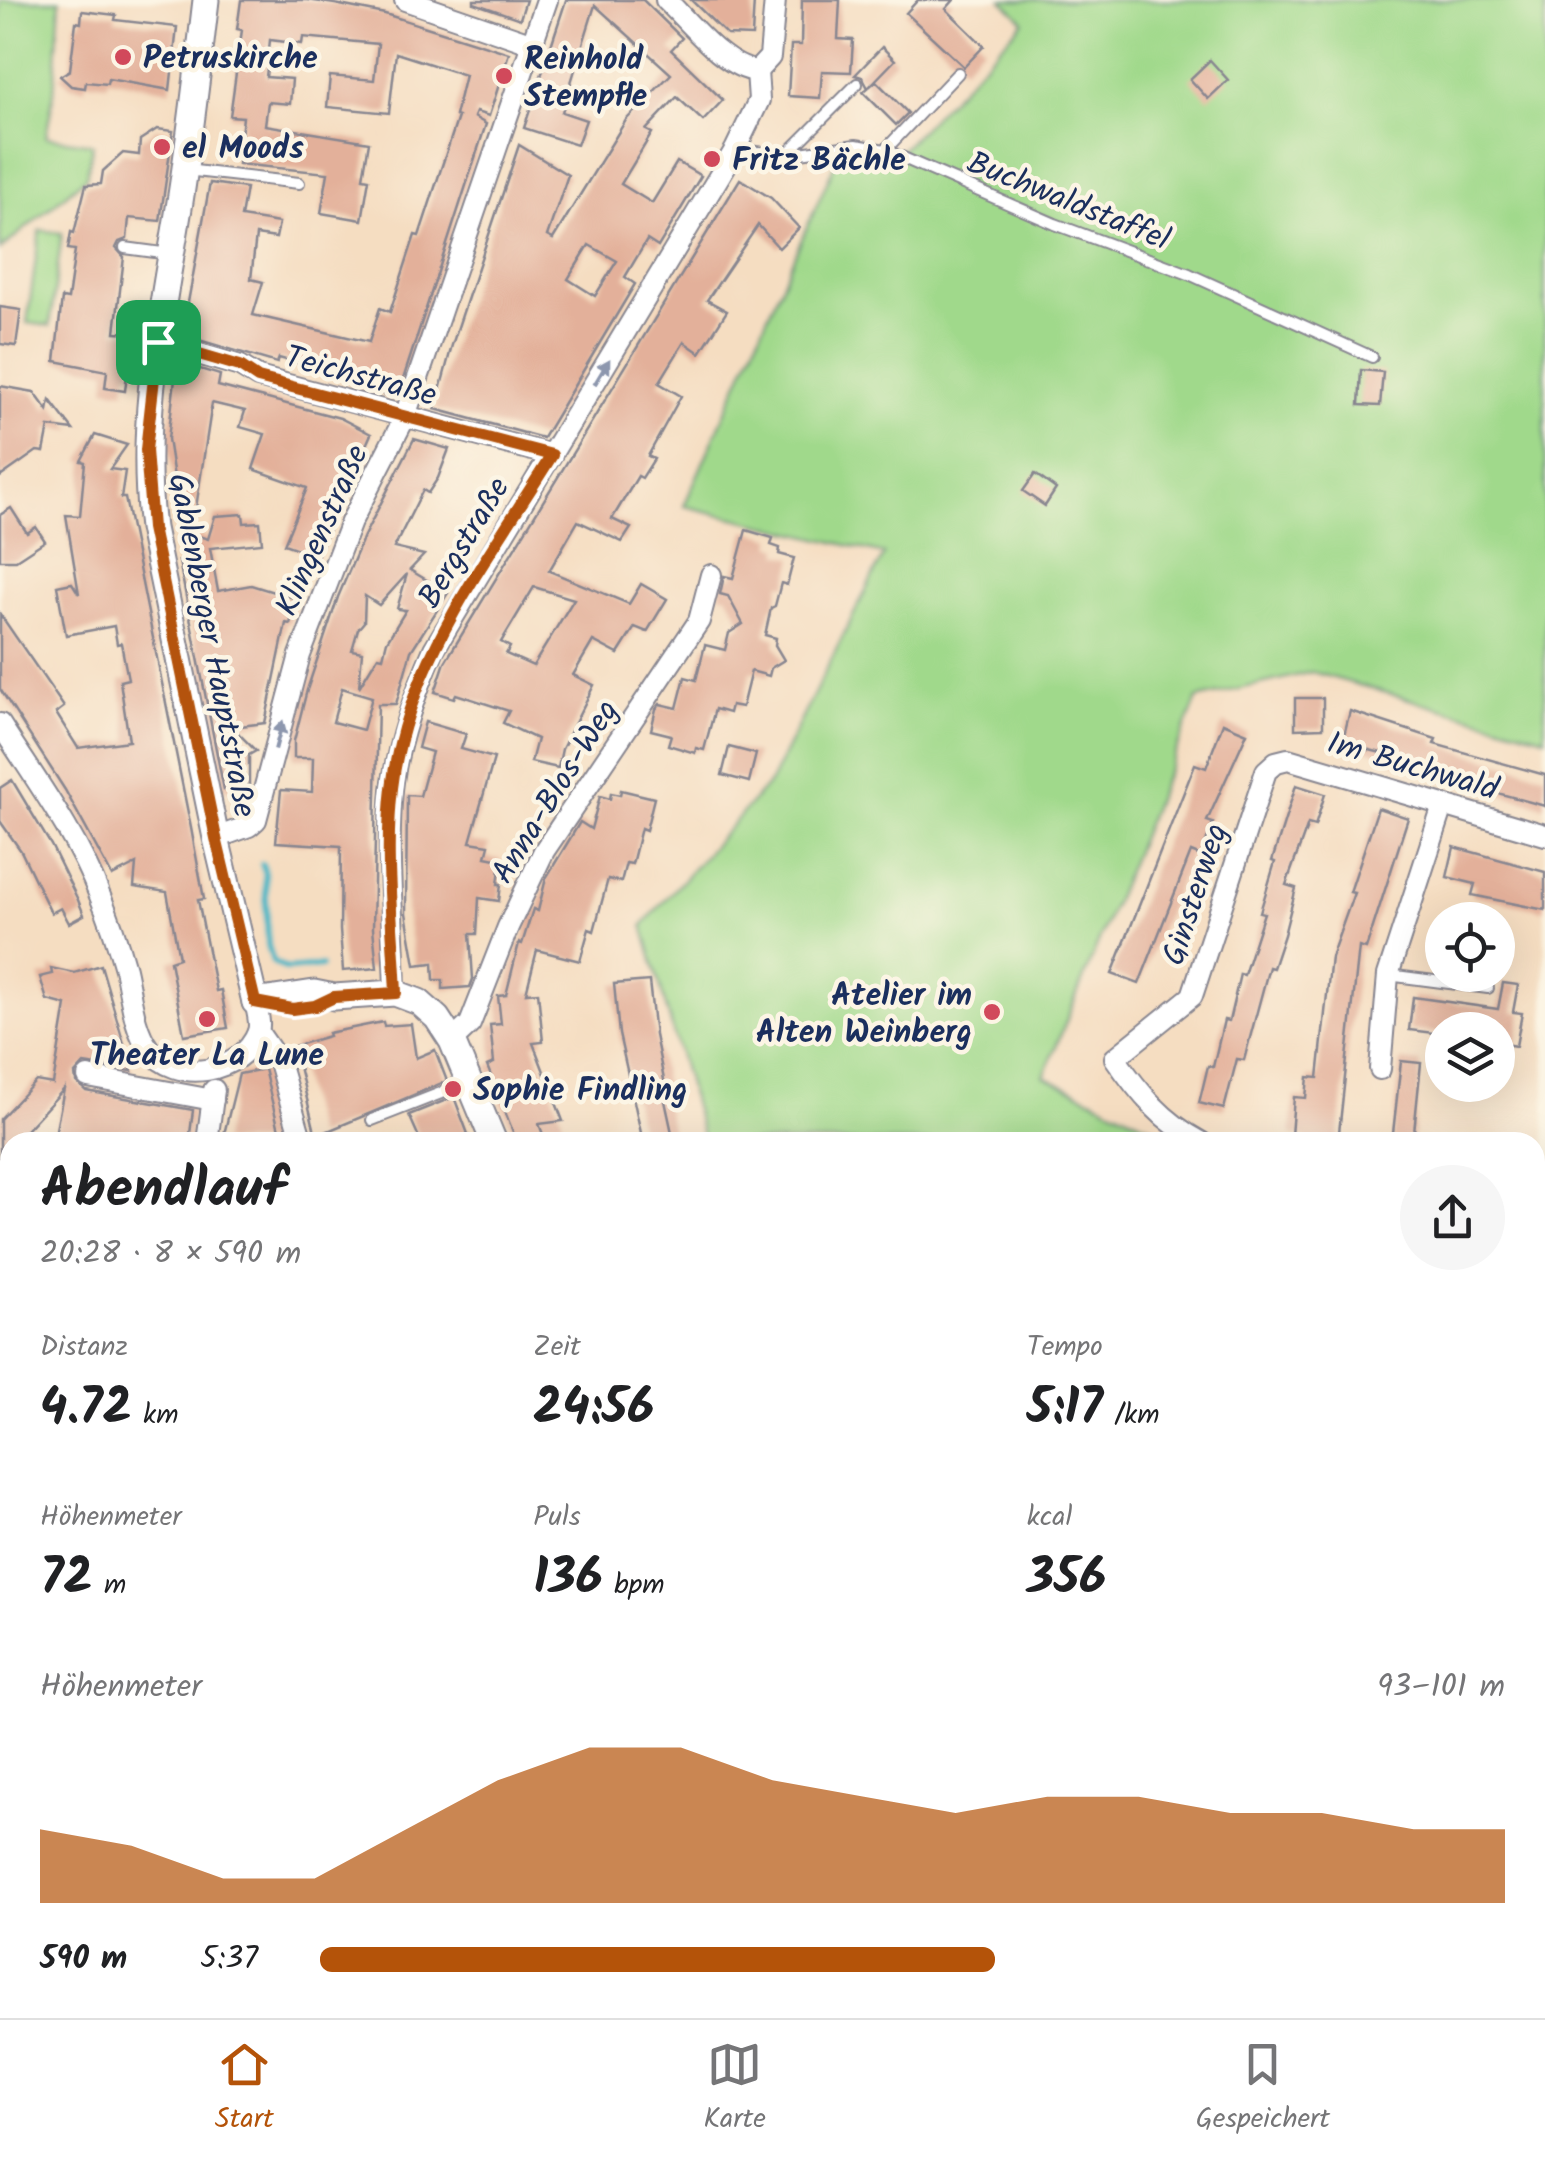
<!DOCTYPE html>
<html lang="de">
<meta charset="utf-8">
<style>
body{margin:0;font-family:Kalam,sans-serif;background:#f6f6f6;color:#202124;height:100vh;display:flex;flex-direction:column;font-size:38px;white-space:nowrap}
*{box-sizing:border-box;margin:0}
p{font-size:32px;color:#757577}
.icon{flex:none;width:55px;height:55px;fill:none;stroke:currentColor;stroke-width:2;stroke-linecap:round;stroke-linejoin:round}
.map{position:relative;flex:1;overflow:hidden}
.sheet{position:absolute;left:0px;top:1132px;width:1545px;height:888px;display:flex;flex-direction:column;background:#fff;border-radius:30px 30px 0 0;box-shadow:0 10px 40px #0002}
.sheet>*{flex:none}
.controls{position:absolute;left:1425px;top:902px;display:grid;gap:20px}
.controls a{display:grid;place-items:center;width:90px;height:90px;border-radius:50%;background:#fff;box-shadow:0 10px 40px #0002;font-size:50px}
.pin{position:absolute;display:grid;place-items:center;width:85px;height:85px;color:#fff;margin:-42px;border-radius:20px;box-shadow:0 5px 15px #0006}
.round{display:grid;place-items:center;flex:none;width:105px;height:105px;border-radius:52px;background:#f6f6f6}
.summary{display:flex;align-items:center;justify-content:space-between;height:170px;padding:0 40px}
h1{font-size:55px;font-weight:800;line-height:75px}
.stats{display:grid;grid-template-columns:repeat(3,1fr);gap:15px;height:170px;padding:10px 40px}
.stats div{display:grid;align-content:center}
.stats b{font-size:50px;font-weight:800}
.stats small{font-size:28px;font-weight:400}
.stats p{font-size:28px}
.chart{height:280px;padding:20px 40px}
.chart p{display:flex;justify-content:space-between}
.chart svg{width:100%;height:180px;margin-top:10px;fill:#b45309;opacity:.7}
ul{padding:0 40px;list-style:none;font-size:32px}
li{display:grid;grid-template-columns:160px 120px 1fr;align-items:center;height:75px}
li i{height:25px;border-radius:12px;background:#b45309}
.tab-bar{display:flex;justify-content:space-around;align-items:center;height:140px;border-top:2px solid #e0e0e0;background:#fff;font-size:28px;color:#757577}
.tab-bar a{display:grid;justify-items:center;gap:5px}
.tab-bar .on{color:#b45309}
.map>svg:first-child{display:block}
.green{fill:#a0d98b;stroke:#5e8474;stroke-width:2.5}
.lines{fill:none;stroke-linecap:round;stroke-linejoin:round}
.stream{stroke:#4bb7c6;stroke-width:6}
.building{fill:#e3b09a;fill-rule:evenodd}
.service-casing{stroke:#888690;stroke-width:14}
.minor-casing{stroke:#888690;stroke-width:24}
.tertiary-casing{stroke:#888690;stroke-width:29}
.service{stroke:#fff;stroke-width:10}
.minor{stroke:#fff;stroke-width:20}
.tertiary{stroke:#fff;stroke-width:25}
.oneway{fill:#8d97ae}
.route-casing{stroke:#fff;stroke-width:20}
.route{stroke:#b45309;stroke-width:12}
.poi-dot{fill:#d1495b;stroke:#fcf5e5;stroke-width:4}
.labels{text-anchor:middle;stroke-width:9;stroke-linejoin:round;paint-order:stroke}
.poi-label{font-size:32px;font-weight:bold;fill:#1b2f5e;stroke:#fcf5e5;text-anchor:start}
.street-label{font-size:32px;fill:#1b2f5e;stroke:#fcf5e5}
</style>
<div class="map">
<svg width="1545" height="2018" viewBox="0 0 1545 2018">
<rect width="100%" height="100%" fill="#fcf5e5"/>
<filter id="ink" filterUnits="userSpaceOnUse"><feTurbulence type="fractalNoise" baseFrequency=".01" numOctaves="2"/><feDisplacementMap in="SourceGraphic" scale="20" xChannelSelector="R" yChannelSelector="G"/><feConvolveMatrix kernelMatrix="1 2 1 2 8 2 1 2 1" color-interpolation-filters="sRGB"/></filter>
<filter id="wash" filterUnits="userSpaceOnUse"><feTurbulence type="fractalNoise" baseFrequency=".0048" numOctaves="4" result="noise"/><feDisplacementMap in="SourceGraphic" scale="40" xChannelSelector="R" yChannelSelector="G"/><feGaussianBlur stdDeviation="2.25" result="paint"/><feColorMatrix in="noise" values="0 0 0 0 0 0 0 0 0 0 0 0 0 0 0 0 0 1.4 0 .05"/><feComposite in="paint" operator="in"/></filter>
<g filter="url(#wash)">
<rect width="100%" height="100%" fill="#f5ddc1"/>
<g class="green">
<path d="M 0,0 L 60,0 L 54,92 L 46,137 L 93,144 L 86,177 L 0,250 Z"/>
<path d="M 1002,0 L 1545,0 L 1545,737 L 1312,672 L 1197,699 L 1044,1076 L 1183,1142 L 704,1142 L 643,925 L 770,782 L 884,554 L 684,506 L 838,157 L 887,165 L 1024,21 Z"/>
<path d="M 40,230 L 62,233 L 50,326 L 27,323 Z"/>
<path d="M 1545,1229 L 1545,1398 L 1535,1397 L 1535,1230 Z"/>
<path d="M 1540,1597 L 1545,1597 L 1545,1765 L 1535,1771 L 1535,1600 Z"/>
</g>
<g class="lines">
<path class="stream" d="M 262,864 L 265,873 L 268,945 L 273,962 L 287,969 L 321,966"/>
</g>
<g id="blocks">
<g class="building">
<path d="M 241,0 L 307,0 L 335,4 L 385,14 L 509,53 L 489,116 L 476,112 L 474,117 L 486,124 L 397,398 L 352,385 L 354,379 L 279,358 L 277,363 L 182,335 L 210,183 L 246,188 L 241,217 L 279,223 L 276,238 L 256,235 L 251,279 L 263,282 L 253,315 L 369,342 L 380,308 L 390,312 L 415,235 L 419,236 L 458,117 L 455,116 L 465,75 L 396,53 L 389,113 L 327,107 L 330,76 L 374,80 L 378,44 L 303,37 L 302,44 L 270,40 L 266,77 L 292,79 L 290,104 L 268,102 L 265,125 L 369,142 L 363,178 L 369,179 L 362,220 L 321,213 L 328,173 L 238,164 L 243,117 L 230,116 L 242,30 L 237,29 Z"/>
<path d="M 474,0 L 526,0 L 520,19 L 474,3 Z"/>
<path d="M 566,0 L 643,0 L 682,38 L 671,50 L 723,100 L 703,121 L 677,97 L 646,130 L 652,133 L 621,184 L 652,203 L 677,162 L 701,176 L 658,247 L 647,240 L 625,277 L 635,284 L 543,438 L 435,409 L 452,345 L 519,145 L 568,175 L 547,236 L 553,239 L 626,120 L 671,74 L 595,5 L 562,112 L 586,120 L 577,145 L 524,128 ZM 589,245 L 617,261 L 595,296 L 568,279 Z"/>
<path d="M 691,0 L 754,0 L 752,36 L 727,35 Z"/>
<path d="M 802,0 L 840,0 L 838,39 L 853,40 L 851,72 L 822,71 L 820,98 L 788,96 L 791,45 L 801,45 Z"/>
<path d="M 918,0 L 954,0 L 946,9 L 984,46 L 964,67 L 906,13 Z"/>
<path d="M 82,11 L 116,15 L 115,20 L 177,27 L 170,90 L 108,79 L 107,84 L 86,82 L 85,88 L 71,86 L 60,76 L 70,70 L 76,22 L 81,23 Z"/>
<path d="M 882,47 L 895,60 L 869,87 L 876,81 L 908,113 L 896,125 L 863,92 L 868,88 L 862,77 L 855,75 Z"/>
<path d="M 1210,60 L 1228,80 L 1208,99 L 1190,79 Z"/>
<path d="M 157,129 L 173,131 L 160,221 L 129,218 L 127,239 L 119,242 L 116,248 L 124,257 L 115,332 L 132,333 L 130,373 L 127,373 L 125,391 L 105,388 L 107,371 L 55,361 L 62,298 L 68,299 L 75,250 L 68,249 L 71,232 L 74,233 L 86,185 L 101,184 L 103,171 L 123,153 L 139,155 L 140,140 Z"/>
<path d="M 740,179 L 771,198 L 799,228 L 779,248 L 758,225 L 707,300 L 727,311 L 711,336 L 700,353 L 684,342 L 659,383 L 681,396 L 648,456 L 654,459 L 642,478 L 638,476 L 612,519 L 631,528 L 622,542 L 578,521 L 549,571 L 629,604 L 641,584 L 667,599 L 647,632 L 635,627 L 618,654 L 593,641 L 573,675 L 594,685 L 562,749 L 558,768 L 531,762 L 537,739 L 503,723 L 509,711 L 456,694 L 454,698 L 435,692 L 445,662 ZM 534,587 L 574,599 L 533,666 L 506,654 L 510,647 L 501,642 Z"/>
<path d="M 0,307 L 21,310 L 16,346 L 0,344 Z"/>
<path d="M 177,362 L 220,375 L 218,386 L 340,418 L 371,434 L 317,556 L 284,544 L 307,488 L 253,469 L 265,434 L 240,427 L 245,411 L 212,403 L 192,534 L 208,539 L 215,516 L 243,514 L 244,523 L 260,522 L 262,543 L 210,548 L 218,591 L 251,585 L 297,599 L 290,624 L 286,623 L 265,723 L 232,727 L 256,751 L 249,755 L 249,785 L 224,790 L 179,561 L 187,560 L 168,439 Z"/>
<path d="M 1361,370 L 1383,372 L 1380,406 L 1359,405 Z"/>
<path d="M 0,386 L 34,392 L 48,411 L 50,400 L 73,430 L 49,427 L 44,452 L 37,451 L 0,477 Z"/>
<path d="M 95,435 L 127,445 L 110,469 L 125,471 L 121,498 L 125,498 L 191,828 L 204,899 L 198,900 L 216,991 L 221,990 L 228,1028 L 184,1035 L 170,961 L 179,958 L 167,892 L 134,887 L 136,864 L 112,876 L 65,790 L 0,689 L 0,614 L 64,707 L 56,713 L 78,748 L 129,741 L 120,681 L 128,679 L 121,643 L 117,644 L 114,626 L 66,635 L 57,586 L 72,583 L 79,594 L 66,515 L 80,516 L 85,462 L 81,461 Z"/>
<path d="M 414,439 L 449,449 L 438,478 L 428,493 L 423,490 L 394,548 L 424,555 L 410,570 L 448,593 L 411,651 L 396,704 L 378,704 L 373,928 L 377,968 L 343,971 L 340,930 L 341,846 L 276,842 L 281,790 L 312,792 L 313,758 L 294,758 L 294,741 L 307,690 L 338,597 L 364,536 ZM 407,574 L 397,609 L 406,610 L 387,641 L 383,657 L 378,656 L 359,687 L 362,652 L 352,650 L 358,629 L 364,622 L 365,596 L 379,605 ZM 342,688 L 372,697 L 363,730 L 333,722 Z"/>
<path d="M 1035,474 L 1056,489 L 1045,506 L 1023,491 Z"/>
<path d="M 11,508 L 27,533 L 36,527 L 45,541 L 16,560 L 0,560 L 0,515 Z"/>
<path d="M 746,530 L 773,538 L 771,545 L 780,548 L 779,554 L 794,558 L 787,585 L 781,583 L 775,606 L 771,608 L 765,635 L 776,638 L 775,645 L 784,660 L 771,668 L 769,676 L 751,671 L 742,707 L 731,705 L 729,713 L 715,709 L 704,750 L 696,748 L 695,753 L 668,745 L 671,735 L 651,730 L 656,709 L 660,704 L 677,708 L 685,677 L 696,680 L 705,645 L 725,650 L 729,633 L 743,624 L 728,596 L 720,594 L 724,576 L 733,578 Z"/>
<path d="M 1295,698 L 1323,698 L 1323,728 L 1295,729 Z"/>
<path d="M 1350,711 L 1436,739 L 1434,744 L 1545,775 L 1545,806 L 1435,776 L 1391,762 L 1393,756 L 1342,743 Z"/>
<path d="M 425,722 L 466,734 L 461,749 L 494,758 L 470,842 L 489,845 L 486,857 L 501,860 L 498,884 L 501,884 L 499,901 L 479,898 L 477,934 L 470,934 L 473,979 L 470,987 L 443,989 L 443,980 L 434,980 L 433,963 L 415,965 L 406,913 L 407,795 L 420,796 L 432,752 L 418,748 Z"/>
<path d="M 1223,723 L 1247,733 L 1207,821 L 1213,823 L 1201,856 L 1191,852 L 1139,984 L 1112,974 L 1195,764 L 1206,768 Z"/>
<path d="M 729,747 L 756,754 L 749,782 L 722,775 Z"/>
<path d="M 12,780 L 51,845 L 78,900 L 84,915 L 69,923 L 61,908 L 51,913 L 21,851 L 0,821 L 0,788 Z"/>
<path d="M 1296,785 L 1325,794 L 1315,826 L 1308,824 L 1286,885 L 1296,888 L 1284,935 L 1273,968 L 1269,967 L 1244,1060 L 1237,1059 L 1224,1109 L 1199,1103 L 1208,1066 L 1213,1067 L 1224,1020 L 1229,1021 L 1240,974 L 1244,975 L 1264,913 L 1260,912 L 1275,862 L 1272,861 Z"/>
<path d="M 621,790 L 654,798 L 646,830 L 641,828 L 632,864 L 626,863 L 621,882 L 608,879 L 594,931 L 589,929 L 580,961 L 537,950 L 526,993 L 538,992 L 543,1042 L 533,1043 L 563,1121 L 539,1124 L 546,1142 L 517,1142 L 487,1066 L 494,1063 L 490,1025 L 501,1024 L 498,996 L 506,995 L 519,943 L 522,944 L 533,909 L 538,911 L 546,878 L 568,842 L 580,822 L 591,829 L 600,796 L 610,799 L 611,793 L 620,795 Z"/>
<path d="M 1378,808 L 1408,818 L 1366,949 L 1359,947 L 1338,1142 L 1307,1142 L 1307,1138 L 1291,1136 L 1294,1097 L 1306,1098 L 1308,1077 L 1318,1078 L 1331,957 L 1354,893 L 1350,892 Z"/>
<path d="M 1454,847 L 1545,872 L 1545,910 L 1472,895 L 1475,884 L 1447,877 Z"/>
<path d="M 101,965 L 132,1071 L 84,1064 L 75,1074 L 76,1082 L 86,1091 L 193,1110 L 189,1142 L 54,1140 L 64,1089 L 15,1142 L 10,1142 L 10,1148 L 0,1158 L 0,1119 L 36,1081 L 53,1084 L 66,1005 L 47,1000 L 40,977 L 52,974 L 51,968 L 74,973 Z"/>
<path d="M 649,981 L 655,1035 L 667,1095 L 664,1096 L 674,1142 L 643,1142 L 619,1034 L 614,984 Z"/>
<path d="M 1503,983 L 1518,985 L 1513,1012 L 1522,1013 L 1516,1046 L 1498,1043 L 1498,1030 L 1442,1030 L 1442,1034 L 1409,1030 L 1413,997 L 1498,1009 Z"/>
<path d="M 383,1022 L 384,1026 L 411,1024 L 416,1058 L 435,1050 L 447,1081 L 316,1136 L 294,1046 L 329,1036 L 328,1033 Z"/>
<path d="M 1401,1061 L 1421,1063 L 1413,1142 L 1392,1142 Z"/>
<path d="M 264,1069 L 282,1142 L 222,1142 L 239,1074 Z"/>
<path d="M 454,1097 L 468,1134 L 446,1142 L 421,1142 L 409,1115 Z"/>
</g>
</g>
</g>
<g filter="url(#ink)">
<use href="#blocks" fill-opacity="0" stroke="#888690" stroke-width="2.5"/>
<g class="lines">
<defs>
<g id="service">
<path d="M 736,150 L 786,155 L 856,145 L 885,150 L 1055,224 L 1189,274 L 1372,357"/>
<path d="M 885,150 L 958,73"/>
<path d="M 787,154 L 857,84"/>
<path d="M 186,170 L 299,183"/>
<path d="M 125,248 L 170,254"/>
<path d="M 1388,975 L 1488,988"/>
<path d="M 372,1120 L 469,1082"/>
</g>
<g id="minor">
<path d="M 405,0 L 533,44"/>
<path d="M 666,0 C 689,22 725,69 757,71"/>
<path d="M 757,71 L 770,57 L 775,0"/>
<path d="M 157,342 L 240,366 L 258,377 L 551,455"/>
<path d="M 0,724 C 35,779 76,834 100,896 C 110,919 118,944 125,969 C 131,994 133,1028 149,1049 C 175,1085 242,1074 258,1032 C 261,1023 257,1011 255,1002"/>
<path d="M 216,838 L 249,826 L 256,820 L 300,655 L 351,522 L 404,419 L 547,0"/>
<path d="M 395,993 C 394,925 386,858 392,790 C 397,742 415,693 434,649 L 735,150 L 759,100 L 757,71"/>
<path d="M 258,1032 L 279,1062 L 302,1142"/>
<path d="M 452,1041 L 470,1024 L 508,927 L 544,851 L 699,621 L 711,575"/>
<path d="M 1380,1069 L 1388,975 L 1443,806"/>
<path d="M 88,1077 L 213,1100"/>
<path d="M 207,1142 L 214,1090"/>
<path d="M 1201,1142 C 1163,1122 1139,1093 1115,1058 L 1192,996 L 1266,771 L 1276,762 L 1288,759 L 1545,835"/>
<path d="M 1535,1213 L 1545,1213"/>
<path d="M 1535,1491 L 1545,1490"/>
<path d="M 1535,1875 L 1545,1868"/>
<path d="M 0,1969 L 10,1975"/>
<path d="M 55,2010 L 56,2018"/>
<path d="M 676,2010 L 679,2018"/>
<path d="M 1462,2010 L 1467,2018"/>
<path d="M 1209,2016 L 1222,2018"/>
<path d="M 1321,2018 L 1335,2010"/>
</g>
<g id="tertiary">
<path d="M 206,0 C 197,76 189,151 176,226 C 159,327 139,426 152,528 L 216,838 L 255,1002"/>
<path d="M 255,1002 L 314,993 L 334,997 L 395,993 L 419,1002 L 437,1018 L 452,1041 L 494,1142"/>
<path d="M 581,2010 L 593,2018"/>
<path d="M 1027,2010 L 1028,2018"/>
<path d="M 324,2018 L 327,2010"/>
</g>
</defs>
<use href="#service" class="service-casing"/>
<use href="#minor" class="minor-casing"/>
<use href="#tertiary" class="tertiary-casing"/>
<use href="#service" class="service"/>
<use href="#minor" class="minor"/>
<use href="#tertiary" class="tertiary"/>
</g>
<defs><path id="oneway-solid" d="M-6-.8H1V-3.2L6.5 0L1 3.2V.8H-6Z" transform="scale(2.5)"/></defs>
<g class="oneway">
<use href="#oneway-solid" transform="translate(602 372) rotate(-59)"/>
<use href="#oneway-solid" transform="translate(279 735) rotate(-75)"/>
</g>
</g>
<g class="lines" filter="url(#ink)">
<defs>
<path id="route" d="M 158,342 L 240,366 L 258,378 L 552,455 C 488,559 406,663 392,788 C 384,856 393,925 396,993 L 334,997 L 315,1006 L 292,1009 L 255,1002 L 216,838 L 152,528 L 146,450 Z"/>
</defs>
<use href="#route" class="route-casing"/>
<use href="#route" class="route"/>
</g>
<g class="poi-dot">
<circle cx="123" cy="57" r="10"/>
<circle cx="504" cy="76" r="10"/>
<circle cx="162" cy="147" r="10"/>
<circle cx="712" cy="159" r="10"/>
<circle cx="992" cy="1012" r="10"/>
<circle cx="207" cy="1019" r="10"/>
<circle cx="453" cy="1089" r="10"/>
</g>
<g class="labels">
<g class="poi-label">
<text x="143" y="68">Petruskirche</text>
<text x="524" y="69">Reinhold<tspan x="524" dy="37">Stempfle</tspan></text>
<text x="182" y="158">el Moods</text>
<text x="732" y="170">Fritz Bächle</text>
<text x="972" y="1005" text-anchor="end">Atelier im<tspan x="972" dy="37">Alten Weinberg</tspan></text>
<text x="207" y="1065" text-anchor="middle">Theater La Lune</text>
<text x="473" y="1100">Sophie Findling</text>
</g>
<g class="street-label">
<text transform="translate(1069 200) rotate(22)" y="11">Buchwaldstaffel</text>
<text transform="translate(361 375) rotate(15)" y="11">Teichstraße</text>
<text transform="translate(321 530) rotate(-66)" y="11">Klingenstraße</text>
<text transform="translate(463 542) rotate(-59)" y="11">Bergstraße</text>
<text transform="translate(213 645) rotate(79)" y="11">Gablenberger Hauptstraße</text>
<text transform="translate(1413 765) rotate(16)" y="11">Im Buchwald</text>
<text transform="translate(554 791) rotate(-58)" y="11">Anna-Blos-Weg</text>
<text transform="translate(1194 894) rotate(-72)" y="11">Ginsterweg</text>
</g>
</g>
</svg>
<div class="controls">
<a><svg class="icon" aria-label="locate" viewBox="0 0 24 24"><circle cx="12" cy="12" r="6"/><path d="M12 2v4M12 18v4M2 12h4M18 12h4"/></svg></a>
<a><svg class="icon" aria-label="layers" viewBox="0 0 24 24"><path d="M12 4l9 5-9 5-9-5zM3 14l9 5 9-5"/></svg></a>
</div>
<div class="pin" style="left:158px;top:342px;background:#1e9e55"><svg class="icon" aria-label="arrive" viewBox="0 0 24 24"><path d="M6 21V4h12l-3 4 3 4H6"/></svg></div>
<section class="sheet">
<div class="summary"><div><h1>Abendlauf</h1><p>20:28 · 8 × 590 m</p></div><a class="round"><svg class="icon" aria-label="share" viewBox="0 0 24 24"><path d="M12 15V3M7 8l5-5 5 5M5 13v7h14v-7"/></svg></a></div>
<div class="stats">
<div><p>Distanz</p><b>4.72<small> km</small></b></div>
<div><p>Zeit</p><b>24:56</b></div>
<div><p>Tempo</p><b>5:17<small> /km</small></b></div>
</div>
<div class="stats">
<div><p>Höhenmeter</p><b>72<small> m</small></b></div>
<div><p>Puls</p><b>136<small> bpm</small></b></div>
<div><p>kcal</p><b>356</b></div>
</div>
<div class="chart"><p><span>Höhenmeter</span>93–101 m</p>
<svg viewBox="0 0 160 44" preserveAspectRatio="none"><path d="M0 44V26L10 30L20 38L30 38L40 26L50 14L60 6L70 6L80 14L90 18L100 22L110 18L120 18L130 22L140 22L150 26L160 26V44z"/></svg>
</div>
<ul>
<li><b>590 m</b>5:37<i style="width:57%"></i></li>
</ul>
</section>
</div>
<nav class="tab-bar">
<a class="on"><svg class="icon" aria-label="home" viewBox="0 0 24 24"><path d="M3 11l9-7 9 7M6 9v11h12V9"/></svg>Start</a>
<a><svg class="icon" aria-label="map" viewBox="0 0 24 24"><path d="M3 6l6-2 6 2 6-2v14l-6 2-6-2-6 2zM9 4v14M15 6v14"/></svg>Karte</a>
<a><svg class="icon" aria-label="saved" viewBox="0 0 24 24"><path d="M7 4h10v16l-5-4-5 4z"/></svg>Gespeichert</a>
</nav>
